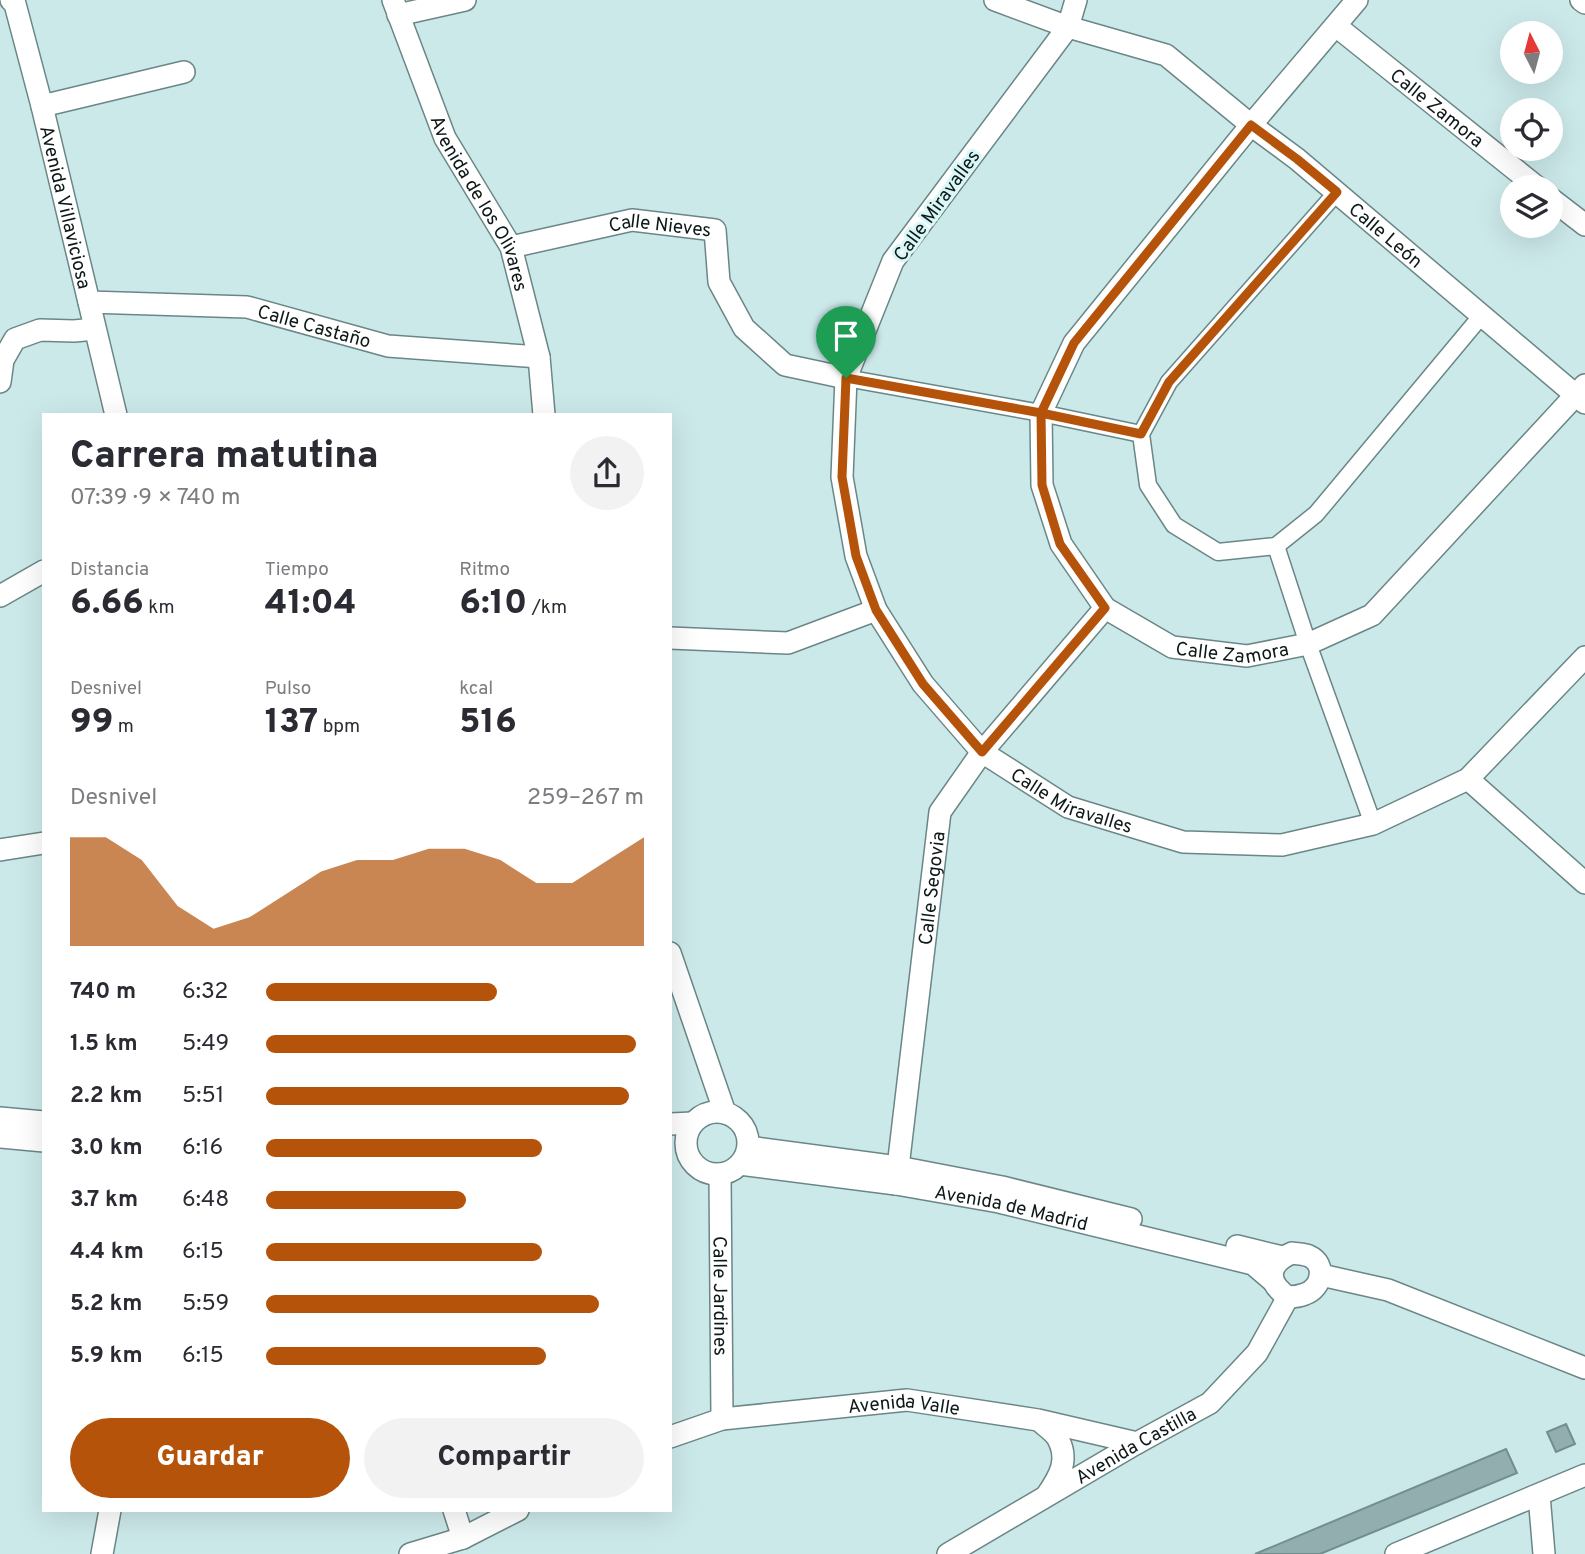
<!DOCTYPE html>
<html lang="es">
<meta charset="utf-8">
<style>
body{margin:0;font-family:Overpass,sans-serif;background:#f2f2f3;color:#2b2b33;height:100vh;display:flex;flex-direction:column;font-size:26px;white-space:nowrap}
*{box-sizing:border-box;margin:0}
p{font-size:23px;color:#7c7c81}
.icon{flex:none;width:38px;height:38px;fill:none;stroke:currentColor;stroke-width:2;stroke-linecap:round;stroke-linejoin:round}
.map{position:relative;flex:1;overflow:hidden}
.side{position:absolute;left:42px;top:413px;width:630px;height:1099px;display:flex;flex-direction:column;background:#fff;border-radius:0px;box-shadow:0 7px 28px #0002}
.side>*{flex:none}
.needle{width:46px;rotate:354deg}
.tools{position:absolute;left:1500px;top:21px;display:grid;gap:14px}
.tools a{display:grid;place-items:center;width:63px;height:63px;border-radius:50%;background:#fff;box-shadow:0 7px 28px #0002;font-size:35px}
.pin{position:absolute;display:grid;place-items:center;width:60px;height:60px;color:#fff;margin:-72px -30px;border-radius:50% 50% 50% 0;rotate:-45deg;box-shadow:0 0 7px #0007}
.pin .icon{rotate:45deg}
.round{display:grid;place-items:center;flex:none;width:74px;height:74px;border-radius:37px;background:#f2f2f3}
.overview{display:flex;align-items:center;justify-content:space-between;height:119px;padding:0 28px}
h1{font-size:38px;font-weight:800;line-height:52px}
.metrics{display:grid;grid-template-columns:repeat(3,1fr);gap:10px;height:119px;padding:7px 28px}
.metrics div{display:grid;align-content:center}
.metrics b{font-size:35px;font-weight:800}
.metrics small{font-size:19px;font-weight:400}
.metrics p{font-size:19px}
.chart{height:196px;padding:14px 28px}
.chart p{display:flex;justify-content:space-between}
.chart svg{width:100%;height:126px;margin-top:7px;fill:#b45309;opacity:.7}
.cta{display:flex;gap:14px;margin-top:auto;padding:14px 28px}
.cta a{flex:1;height:80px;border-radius:42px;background:#b45309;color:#fff;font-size:28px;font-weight:800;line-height:80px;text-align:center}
.cta a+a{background:#f2f2f3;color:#2b2b33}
ul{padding:0 28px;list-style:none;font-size:23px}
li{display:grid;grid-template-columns:112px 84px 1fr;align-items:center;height:52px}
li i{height:18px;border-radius:9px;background:#b45309}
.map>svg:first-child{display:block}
.building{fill:#92aeae;stroke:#738e8e;stroke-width:2}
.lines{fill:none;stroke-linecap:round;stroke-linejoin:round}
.pedestrian-casing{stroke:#6b8687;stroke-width:19}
.minor-casing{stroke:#6b8687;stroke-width:24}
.pedestrian{stroke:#fff;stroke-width:16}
.minor{stroke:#fff;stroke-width:21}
.route-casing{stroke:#fff;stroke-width:14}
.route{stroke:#b45309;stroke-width:9}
.labels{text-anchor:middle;stroke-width:6;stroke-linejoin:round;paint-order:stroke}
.street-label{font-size:19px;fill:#0e1818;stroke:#d9f7f7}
</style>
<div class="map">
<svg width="1585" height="1554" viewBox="0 0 1585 1554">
<rect width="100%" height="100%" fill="#cce9ea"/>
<g class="building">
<path d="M 1566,1424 L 1575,1444 L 1556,1452 L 1547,1432 Z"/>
<path d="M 1506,1449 L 1517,1473 L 1320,1554 L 1255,1554 Z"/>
</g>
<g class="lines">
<defs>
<g id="pedestrian">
<path d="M 1337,192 L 1169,382 L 1141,434 L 1148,485 L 1174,525 L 1218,552 L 1276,546 L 1316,514 L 1482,315"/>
<path d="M 846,378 L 1041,413 L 1141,434"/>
<path d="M 1276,546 L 1308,644 L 1373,824"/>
</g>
<g id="minor">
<path id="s1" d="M 11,0 L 15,4 L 42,106 L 116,415"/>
<path id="s2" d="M 393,0 L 445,138 L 511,247 L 539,357 L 544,415"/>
<path id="s3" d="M 995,0 L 1068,27 L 1166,55 L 1251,125 L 1297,159 L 1585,403"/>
<path id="s4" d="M 1076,0 L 1068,27 L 893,261 L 846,378 L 842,477 L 856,556 L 876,610 L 923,684 L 982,752 L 1068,807 L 1183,842 L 1282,845 L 1373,824 L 1468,779 L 1585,657"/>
<path id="s5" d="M 1357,0 L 1251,125 L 1074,343 L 1041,413 L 1042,485 L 1061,544 L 1105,608 L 1172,647 L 1247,656 L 1308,644 L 1372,615 L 1585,385"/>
<path d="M 1581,0 L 1585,3"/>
<path d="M 398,15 L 465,0"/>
<path id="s6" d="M 1336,26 L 1537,187"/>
<path d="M 42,106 L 184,72"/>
<path d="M 1550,198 L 1585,225"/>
<path id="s7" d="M 511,247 L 632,220 L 715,230 L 719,282 L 744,328 L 785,365 L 846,378"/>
<path id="s8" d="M 89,302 L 247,307 L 388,346 L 539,357"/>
<path d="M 0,382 L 3,360 L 15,339 L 40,330 L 74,331 L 95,329"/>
<path d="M 0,596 L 44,571"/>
<path d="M 670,638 L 788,643 L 876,610"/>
<path d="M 1468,779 L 1585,883"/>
<path d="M 0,850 L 44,843"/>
<path d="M 670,953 L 725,1113"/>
<circle cx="717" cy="1143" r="31"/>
<path d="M 0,1118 L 44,1122"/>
<path d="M 670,1124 L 693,1123"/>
<path d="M 0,1137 L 44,1141"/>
<path d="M 749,1147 L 898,1167 L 1002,1187 L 1131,1219"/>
<path id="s9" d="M 740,1164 L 896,1184 L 999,1202 L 1253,1264 L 1273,1281"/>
<path id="s10" d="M 720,1174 L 722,1419"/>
<path id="s11" d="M 896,1184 L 940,812 L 982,752 L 1105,608"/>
<path d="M 1237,1246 L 1282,1257"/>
<path d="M 1292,1253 C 1298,1254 1304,1254 1309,1256 C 1327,1264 1322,1288 1305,1294 C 1300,1296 1294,1297 1288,1297 C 1266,1282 1267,1264 1292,1253 Z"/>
<path d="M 1321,1275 L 1388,1290 L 1585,1368"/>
<path d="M 1040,1421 C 1045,1426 1053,1431 1057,1437 C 1070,1459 1060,1476 1047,1495"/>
<path id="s12" d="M 670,1437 L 722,1419 L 907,1400 L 1038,1420 L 1137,1443"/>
<path d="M 1539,1495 L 1544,1554"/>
<path d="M 454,1510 L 463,1538"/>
<path d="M 102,1554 L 110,1510"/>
<path d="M 410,1554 L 463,1538 L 518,1510"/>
<path id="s13" d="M 948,1554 L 1137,1443 L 1210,1403 L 1257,1353 L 1288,1297"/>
<path d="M 1396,1554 L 1585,1475"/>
</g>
</defs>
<use href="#pedestrian" class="pedestrian-casing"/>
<use href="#minor" class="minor-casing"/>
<use href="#pedestrian" class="pedestrian"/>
<use href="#minor" class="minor"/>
</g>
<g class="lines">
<defs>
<path id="route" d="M 846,378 L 842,477 L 856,556 L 876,610 L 923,684 L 982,752 L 1105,608 L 1060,544 L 1042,485 L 1041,413 L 1141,434 L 1169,382 L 1337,192 L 1297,159 L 1251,125 L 1074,343 L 1041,413 L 846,378"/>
</defs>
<use href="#route" class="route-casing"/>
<use href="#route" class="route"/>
</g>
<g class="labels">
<g class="street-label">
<text dy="7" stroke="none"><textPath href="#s6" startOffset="130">Calle Zamora</textPath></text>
<text dy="7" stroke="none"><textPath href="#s2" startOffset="222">Avenida de los Olivares</textPath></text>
<text transform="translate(936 205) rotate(-54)" y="7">Calle Miravalles</text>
<text dy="7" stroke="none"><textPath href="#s1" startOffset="215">Avenida Villaviciosa</textPath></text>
<text dy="7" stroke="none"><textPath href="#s7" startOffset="152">Calle Nieves</textPath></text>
<text dy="7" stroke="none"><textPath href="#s3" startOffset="464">Calle León</textPath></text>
<text dy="7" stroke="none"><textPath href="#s8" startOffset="228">Calle Castaño</textPath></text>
<text dy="7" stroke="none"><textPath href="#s5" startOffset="872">Calle Zamora</textPath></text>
<text dy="7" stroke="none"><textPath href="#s4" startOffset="964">Calle Miravalles</textPath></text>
<text dy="7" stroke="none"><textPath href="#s11" startOffset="298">Calle Segovia</textPath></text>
<text dy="7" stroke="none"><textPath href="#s9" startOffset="275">Avenida de Madrid</textPath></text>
<text dy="7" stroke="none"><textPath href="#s10" startOffset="122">Calle Jardines</textPath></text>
<text dy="7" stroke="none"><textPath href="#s12" startOffset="238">Avenida Valle</textPath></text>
<text dy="7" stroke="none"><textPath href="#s13" startOffset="217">Avenida Castilla</textPath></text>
</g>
</g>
</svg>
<div class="tools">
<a><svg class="needle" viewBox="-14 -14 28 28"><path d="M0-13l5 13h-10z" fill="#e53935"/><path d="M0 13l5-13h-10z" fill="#7c7c81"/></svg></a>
<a><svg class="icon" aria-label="locate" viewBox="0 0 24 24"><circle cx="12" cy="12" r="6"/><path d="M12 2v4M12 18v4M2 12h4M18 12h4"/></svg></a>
<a><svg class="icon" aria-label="layers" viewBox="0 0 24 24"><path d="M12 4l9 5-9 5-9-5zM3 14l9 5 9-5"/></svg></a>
</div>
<div class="pin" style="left:846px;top:378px;background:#1e9e55"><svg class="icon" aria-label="arrive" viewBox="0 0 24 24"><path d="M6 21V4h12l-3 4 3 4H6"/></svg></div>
<section class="side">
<div class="overview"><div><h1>Carrera matutina</h1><p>07:39 · 9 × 740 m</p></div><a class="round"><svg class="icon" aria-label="share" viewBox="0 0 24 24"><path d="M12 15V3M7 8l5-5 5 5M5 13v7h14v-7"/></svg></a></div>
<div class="metrics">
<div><p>Distancia</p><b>6.66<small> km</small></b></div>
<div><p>Tiempo</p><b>41:04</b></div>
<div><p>Ritmo</p><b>6:10<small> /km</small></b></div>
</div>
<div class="metrics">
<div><p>Desnivel</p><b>99<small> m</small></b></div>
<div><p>Pulso</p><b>137<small> bpm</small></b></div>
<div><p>kcal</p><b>516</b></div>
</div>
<div class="chart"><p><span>Desnivel</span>259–267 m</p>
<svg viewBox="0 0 160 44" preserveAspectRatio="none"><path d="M0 44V6L10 6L20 14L30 30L40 38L50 34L60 26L70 18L80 14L90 14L100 10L110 10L120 14L130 22L140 22L150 14L160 6V44z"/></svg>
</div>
<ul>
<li><b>740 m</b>6:32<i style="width:61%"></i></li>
<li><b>1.5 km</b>5:49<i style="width:98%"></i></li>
<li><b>2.2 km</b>5:51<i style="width:96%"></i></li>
<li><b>3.0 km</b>6:16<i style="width:73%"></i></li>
<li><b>3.7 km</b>6:48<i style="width:53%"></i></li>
<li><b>4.4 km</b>6:15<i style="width:73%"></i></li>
<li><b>5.2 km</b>5:59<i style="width:88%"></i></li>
<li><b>5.9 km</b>6:15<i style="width:74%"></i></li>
</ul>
<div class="cta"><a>Guardar</a><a>Compartir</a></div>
</section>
</div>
